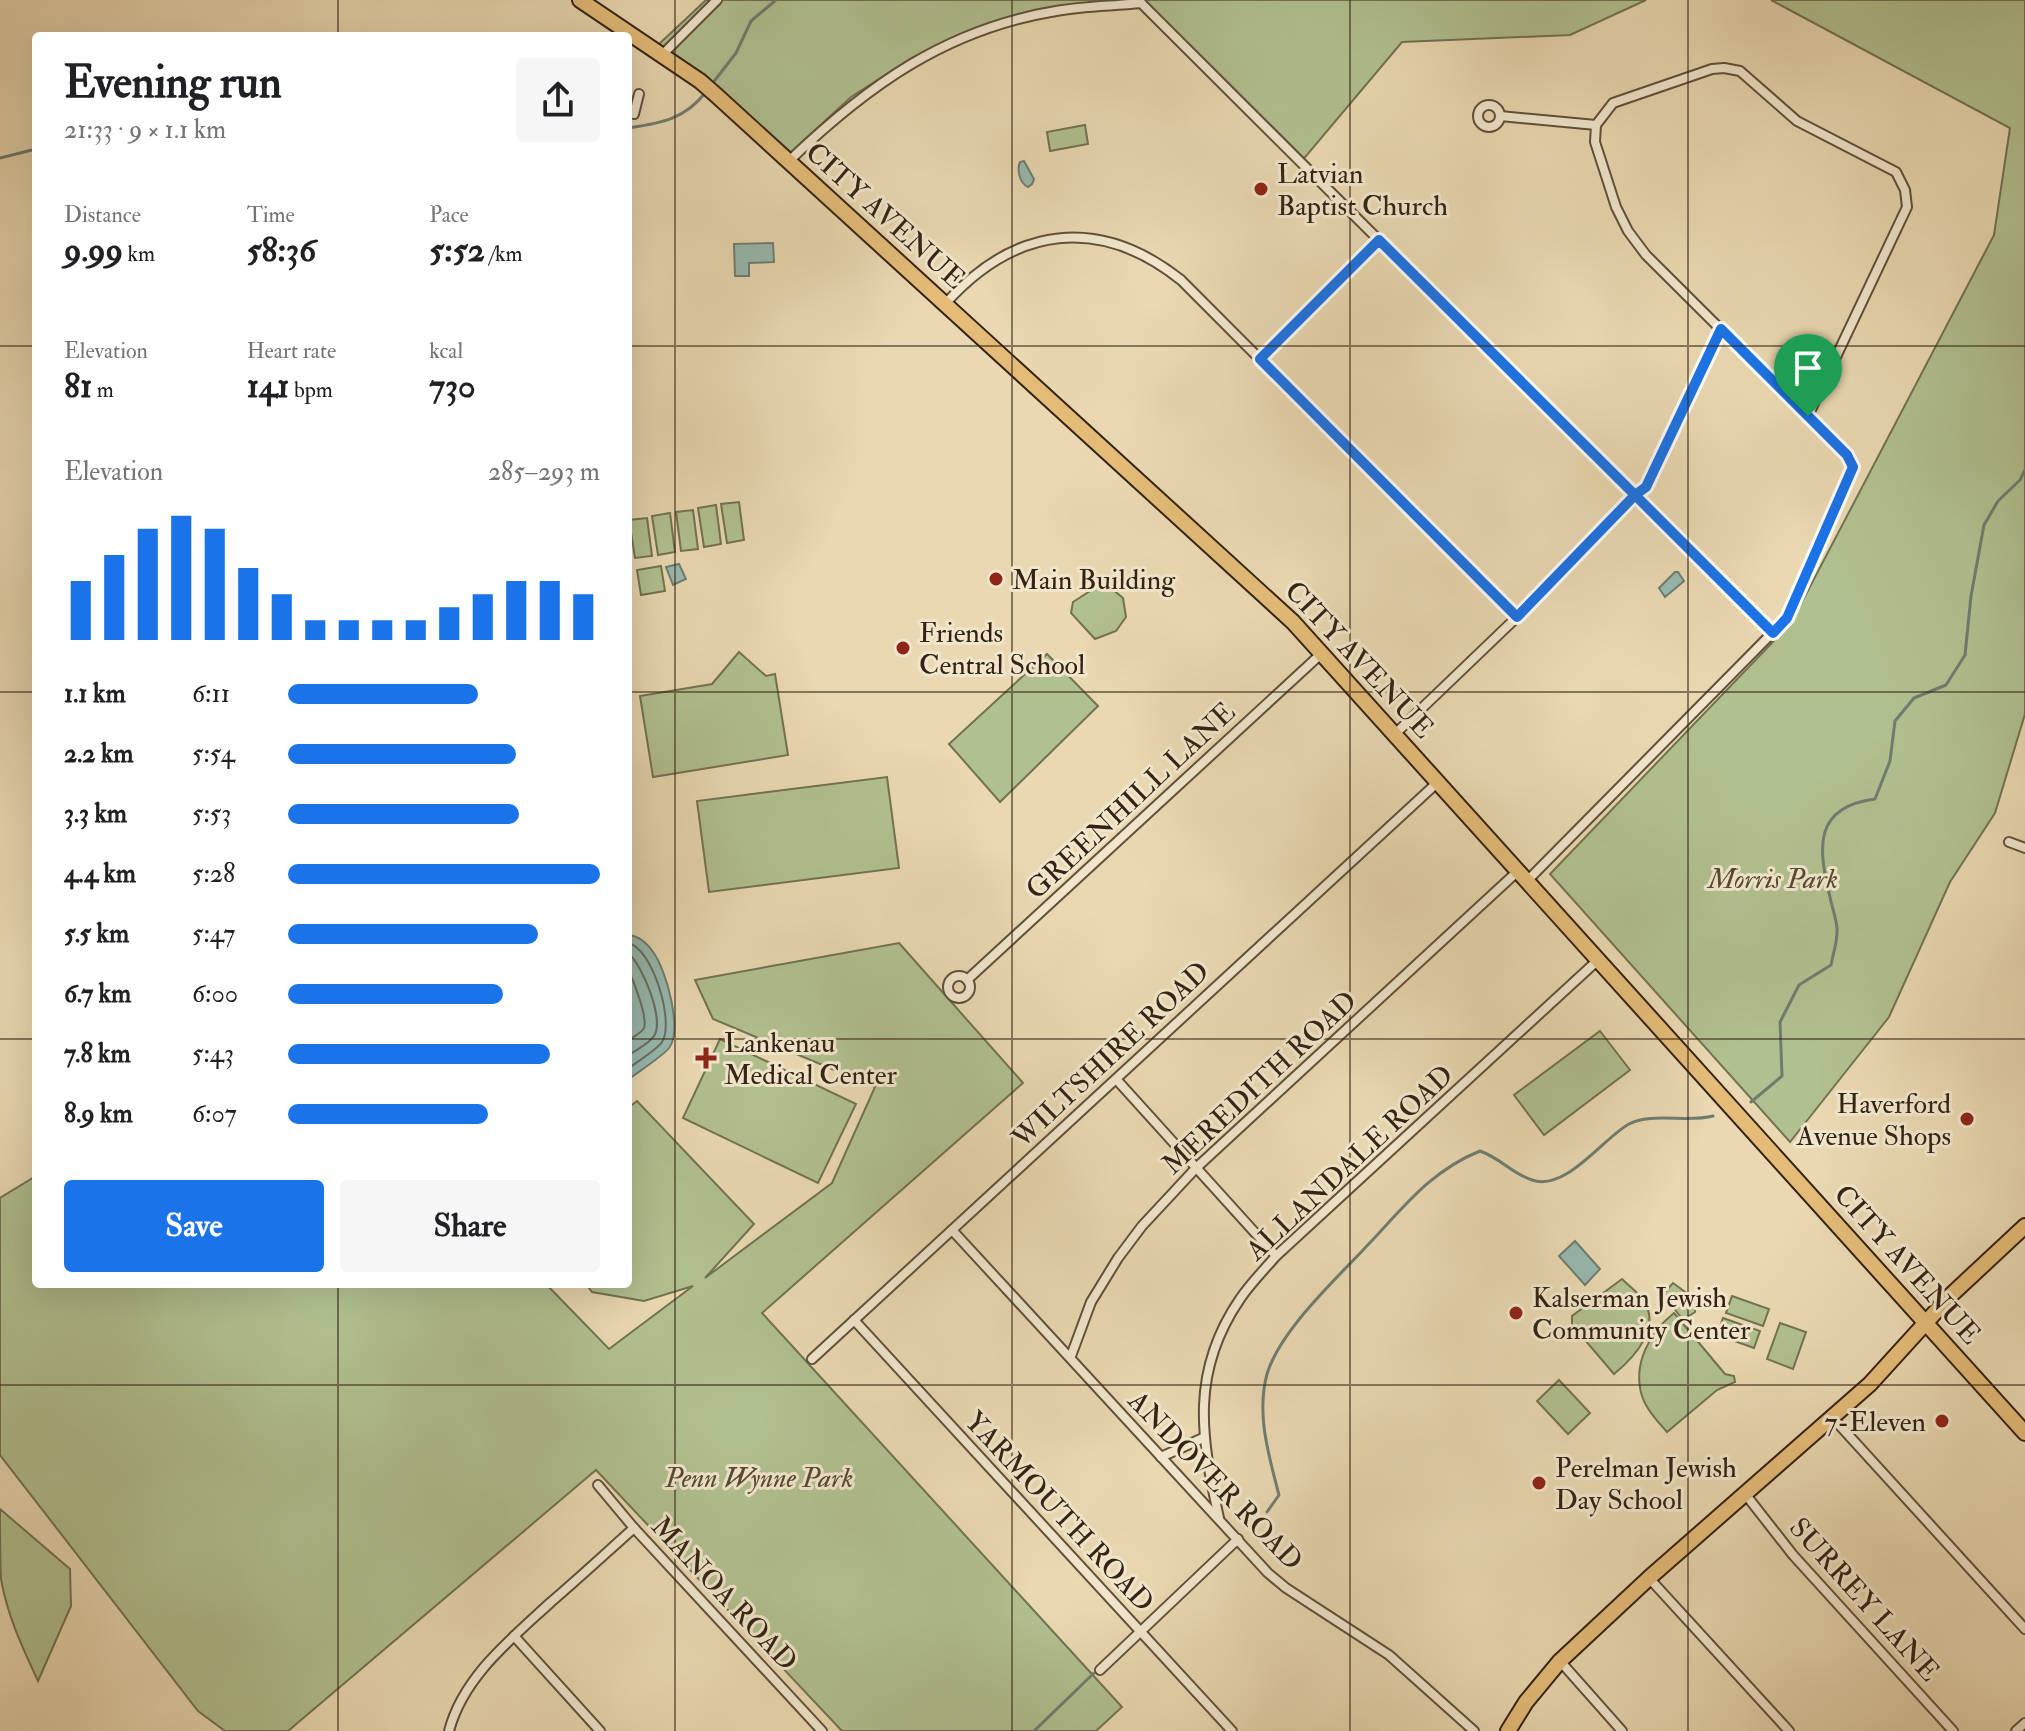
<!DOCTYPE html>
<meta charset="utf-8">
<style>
body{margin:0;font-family:"IM FELL Double Pica",serif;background:#f6f6f6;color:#202124;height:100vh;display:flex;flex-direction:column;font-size:30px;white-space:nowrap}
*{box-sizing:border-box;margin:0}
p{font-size:26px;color:#757577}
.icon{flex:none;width:44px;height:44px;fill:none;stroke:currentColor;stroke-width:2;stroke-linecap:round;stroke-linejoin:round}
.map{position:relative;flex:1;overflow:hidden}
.drawer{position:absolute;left:32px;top:32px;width:600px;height:1256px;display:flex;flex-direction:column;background:#fff;border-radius:8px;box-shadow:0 8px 32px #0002}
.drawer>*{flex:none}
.pin{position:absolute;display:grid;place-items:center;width:68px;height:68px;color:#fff;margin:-82px -34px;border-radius:50% 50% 50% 0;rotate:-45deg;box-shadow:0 0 8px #0007}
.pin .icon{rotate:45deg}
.round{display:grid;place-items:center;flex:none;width:84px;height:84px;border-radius:8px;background:#f6f6f6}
.headline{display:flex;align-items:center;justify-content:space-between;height:136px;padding:0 32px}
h1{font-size:44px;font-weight:800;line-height:60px}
.stats{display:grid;grid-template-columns:repeat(3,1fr);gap:12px;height:136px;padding:8px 32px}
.stats div{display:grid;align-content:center}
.stats b{font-size:34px;font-weight:800}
.stats small{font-size:22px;font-weight:400}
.stats p{font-size:22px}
.chart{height:224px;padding:16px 32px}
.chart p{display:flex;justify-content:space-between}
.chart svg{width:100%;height:144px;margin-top:8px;stroke:#1a73e8;stroke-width:6}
.action{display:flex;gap:16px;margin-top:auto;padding:16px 32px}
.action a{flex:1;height:92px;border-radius:8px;background:#1a73e8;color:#fff;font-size:32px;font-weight:800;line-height:92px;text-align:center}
.action a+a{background:#f6f6f6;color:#202124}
ul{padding:0 32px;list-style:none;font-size:26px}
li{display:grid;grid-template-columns:128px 96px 1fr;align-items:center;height:60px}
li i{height:20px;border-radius:10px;background:#1a73e8}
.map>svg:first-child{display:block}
.green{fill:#b1c090;stroke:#727252;stroke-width:2}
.water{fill:#97b9af;stroke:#6f7d71;stroke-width:2}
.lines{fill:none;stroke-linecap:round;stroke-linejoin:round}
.shore{stroke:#666e62;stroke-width:2}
.stream{stroke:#6f7d71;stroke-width:3}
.minor-casing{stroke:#61503b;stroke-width:12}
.primary-casing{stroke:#342314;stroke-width:18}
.trunk-casing{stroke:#342314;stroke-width:18}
.minor{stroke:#f1e6cc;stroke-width:8}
.primary{stroke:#e4bc78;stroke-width:14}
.trunk{stroke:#e4bc78;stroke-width:14}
.route-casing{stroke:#fff;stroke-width:16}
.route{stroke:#1a73e8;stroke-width:10}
.grid{fill:none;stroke:#342314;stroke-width:2;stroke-opacity:0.55}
.poi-dot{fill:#8f2418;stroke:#f1e6cc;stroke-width:3}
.labels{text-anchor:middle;stroke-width:6;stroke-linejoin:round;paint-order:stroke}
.poi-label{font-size:28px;fill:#342314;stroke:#f1e6cc;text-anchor:start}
.street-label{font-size:28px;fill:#342314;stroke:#f1e6cc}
.park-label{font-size:28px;font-style:italic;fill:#534a33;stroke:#f1e6cc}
</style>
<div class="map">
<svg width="2025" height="1731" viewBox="0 0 2025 1731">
<rect width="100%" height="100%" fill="#e9d8b1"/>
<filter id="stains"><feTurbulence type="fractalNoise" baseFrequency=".0025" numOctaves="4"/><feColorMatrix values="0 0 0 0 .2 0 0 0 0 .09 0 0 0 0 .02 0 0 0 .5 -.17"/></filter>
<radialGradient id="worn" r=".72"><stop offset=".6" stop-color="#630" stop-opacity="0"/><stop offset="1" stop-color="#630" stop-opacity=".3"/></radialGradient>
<g class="green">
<path d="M 706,0 L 1646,0 L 1570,35 L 1402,42 L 1301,162 L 1143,1 L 1066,8 L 959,37 L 912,58 L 851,97 L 790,153 L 725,95 L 657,46 Z"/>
<path d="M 1771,0 L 2025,0 L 2025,714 L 1995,813 L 1950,882 L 1889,1017 L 1790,1142 L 1550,874 L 1791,623 L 1994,235 L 2010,128 Z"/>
<path d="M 1085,125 L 1088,144 L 1050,151 L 1047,132 Z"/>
<path d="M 739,502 L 744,540 L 727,543 L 721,504 Z"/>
<path d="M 716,505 L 721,544 L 704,547 L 698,508 Z"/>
<path d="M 693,510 L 698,549 L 681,551 L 676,512 Z"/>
<path d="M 670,513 L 675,552 L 658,555 L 652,516 Z"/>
<path d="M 647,518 L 652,556 L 635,558 L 629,520 Z"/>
<path d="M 661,566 L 665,591 L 641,595 L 637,570 Z"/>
<path d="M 1104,582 L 1123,598 L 1126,617 L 1116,631 L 1095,639 L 1071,613 L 1073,602 Z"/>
<path d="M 739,652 L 766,676 L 775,674 L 788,755 L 653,777 L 640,696 L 712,684 Z"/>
<path d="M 1047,654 L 1098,706 L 1000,802 L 949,744 Z"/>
<path d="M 887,777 L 899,868 L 709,892 L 697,801 Z"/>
<path d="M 899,943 L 1023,1083 L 762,1313 L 1122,1707 L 1096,1731 L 842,1731 L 596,1470 L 288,1731 L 225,1731 L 198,1711 L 0,1455 L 0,1198 L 36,1176 L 36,1284 L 546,1284 L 609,1349 L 693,1286 L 644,1301 L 592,1292 L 586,1284 L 628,1284 L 628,1108 L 637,1101 L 754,1224 L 705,1278 L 832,1183 L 875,1087 L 713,1019 L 695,980 Z"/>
<path d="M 1600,1031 L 1630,1070 L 1544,1135 L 1514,1095 Z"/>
<path d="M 720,1039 L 856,1104 L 818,1183 L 683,1118 Z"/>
<path d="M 1622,1279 C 1628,1285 1636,1291 1641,1297 C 1664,1325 1635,1357 1614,1374 L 1572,1325 L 1572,1316 Z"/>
<path d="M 1673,1283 L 1696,1300 L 1695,1312 L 1683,1320 L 1663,1294 Z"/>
<path d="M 1732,1296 L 1769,1309 L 1763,1326 L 1726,1313 Z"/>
<path d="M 1674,1313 L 1725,1374 L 1734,1376 L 1735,1382 L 1717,1390 L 1667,1432 C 1658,1422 1646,1409 1642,1396 C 1632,1364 1650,1332 1674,1313 Z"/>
<path d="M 1723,1318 L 1760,1331 L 1754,1348 L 1717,1335 Z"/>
<path d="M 1780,1323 L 1806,1332 L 1793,1369 L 1767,1359 Z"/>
<path d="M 1559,1380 L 1590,1413 L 1568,1434 L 1537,1401 Z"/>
<path d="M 0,1509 L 70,1569 L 71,1606 L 38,1681 C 23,1649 7,1615 1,1579 C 0,1557 0,1532 0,1509 Z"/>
</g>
<g class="water">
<path d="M 1024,161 L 1034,179 L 1032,184 L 1028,187 C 1019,183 1017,169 1020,162 Z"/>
<path d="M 773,243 L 774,262 L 749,263 L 749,276 L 735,276 L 734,244 Z"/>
<path d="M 679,564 L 686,579 L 673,585 L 666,567 Z"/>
<path d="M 1675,572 L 1678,572 L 1684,581 L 1665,597 L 1659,588 Z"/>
<path d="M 628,935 C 639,936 647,943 653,952 C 666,969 683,1030 669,1048 C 663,1056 638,1072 629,1079 Z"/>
<path d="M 1575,1241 L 1600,1269 L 1585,1285 L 1559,1256 Z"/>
</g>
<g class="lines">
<g class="shore">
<path d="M 628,943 C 652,947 675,1022 662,1042 C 657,1050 636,1062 628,1069"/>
<path d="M 628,953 C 642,964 665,1020 654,1036 C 649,1044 635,1050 628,1056"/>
<path d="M 628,969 C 633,980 648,1017 644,1028 C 642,1033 632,1037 628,1041"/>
</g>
<g class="stream">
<path d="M 712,84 L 736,53 L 751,21 L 776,0"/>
<path d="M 628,128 C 660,123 684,120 705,93"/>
<path d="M 0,158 L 36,149"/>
<path d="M 1751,1102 L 1782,1076 L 1780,1022 L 1799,985 L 1831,965 C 1833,954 1838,940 1837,928 C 1836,918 1832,907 1830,897 C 1818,848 1813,807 1875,799 L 1890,761 L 1895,721 L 1914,698 L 1946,685 L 1965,655 L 1971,596 L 1984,525 L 1998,501 L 2020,480 L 2025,470"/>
<path d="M 1267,1512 L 1279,1495 C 1269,1456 1256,1415 1267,1374 C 1280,1331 1333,1282 1364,1249 C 1401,1211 1428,1172 1480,1151 C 1502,1159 1511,1173 1532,1180 C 1566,1192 1603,1138 1629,1124 C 1650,1112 1688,1123 1713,1116"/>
<path d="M 1034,1731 L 1094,1673"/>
</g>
<defs>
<g id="minor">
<path d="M 1138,0 L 1773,633"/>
<path d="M 662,55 L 717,0"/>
<circle cx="1489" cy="116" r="11"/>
<path d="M 634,114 L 639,94"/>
<path d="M 1500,116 L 1596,125"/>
<path d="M 789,161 C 867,86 946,29 1056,11 C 1084,6 1113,6 1141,3"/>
<path d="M 945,304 C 1015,226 1099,215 1181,280 L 1517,617"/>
<path d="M 1260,359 L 1379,240"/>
<path d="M 1395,734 L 1517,617 L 1635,495 L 1646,487 L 1721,329"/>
<path d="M 2009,842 L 2025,848"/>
<path d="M 1527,881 L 1787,618 L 1853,467 L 1847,455 L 1646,255 L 1628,231 L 1616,207 L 1595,142 L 1596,125 L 1613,103 L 1712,69 L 1724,68 L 1740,71 L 1797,121 L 1896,172 L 1905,190 L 1907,207 L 1808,416"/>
<circle cx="959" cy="987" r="11"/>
<path d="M 967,980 L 1322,653"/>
<path d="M 1116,1079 L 1276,1256"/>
<path d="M 952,1230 L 1268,1573 L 1286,1588 L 1389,1655 L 1474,1731"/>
<path d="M 854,1320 L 1232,1731"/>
<path d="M 1071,1356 L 1091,1302 L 1118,1258 L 1142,1226 L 1196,1168 L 1518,871"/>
<path d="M 812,1359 L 1438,782"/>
<path d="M 1832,1417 L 2025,1629"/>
<path d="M 1161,1457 L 1203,1438"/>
<path d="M 598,1485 L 634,1528 L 822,1731"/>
<path d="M 1746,1495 L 1793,1555 L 1953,1731"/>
<path d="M 1219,1518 C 1201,1437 1190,1372 1240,1299 C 1250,1284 1264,1270 1276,1256 L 1598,960"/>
<path d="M 1649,1578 L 1789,1731"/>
<path d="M 514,1636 L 600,1731"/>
<path d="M 1560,1661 L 1622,1731"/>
<path d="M 1100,1670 L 1238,1539"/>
<path d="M 449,1731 C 463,1677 511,1639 551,1602 C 579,1578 606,1553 634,1528"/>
<path d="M 2016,1731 L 2025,1723"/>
</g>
<path id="primary" d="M 1508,1731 L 1526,1702 L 1560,1661 L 1649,1578 L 1870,1384 L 1950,1296 L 2025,1226"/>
<path id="trunk" d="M 580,0 L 700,81 L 716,95 L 1293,622 L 2025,1433"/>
</defs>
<use href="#minor" class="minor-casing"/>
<use href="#primary" class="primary-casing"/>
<use href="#trunk" class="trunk-casing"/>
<use href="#minor" class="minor"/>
<use href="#primary" class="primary"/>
<use href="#trunk" class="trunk"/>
</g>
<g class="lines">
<defs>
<path id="route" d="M 1808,416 L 1721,329 L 1646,487 L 1635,495 L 1379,240 L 1260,359 L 1517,617 L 1635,495 L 1773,633 L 1787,618 L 1853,467 L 1847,455 L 1808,416"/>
</defs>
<use href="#route" class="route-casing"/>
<use href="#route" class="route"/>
</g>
<path class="grid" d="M 338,0 L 338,36M 675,0 L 675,1731M 1012,0 L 1012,1731M 1350,0 L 1350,1731M 1688,0 L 1688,1731M 0,346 L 36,346M 628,346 L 2025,346M 0,692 L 36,692M 628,692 L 2025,692M 0,1039 L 36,1039M 628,1039 L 2025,1039M 338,1284 L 338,1731M 0,1385 L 2025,1385"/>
<g class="poi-dot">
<circle cx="1261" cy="189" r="8"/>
<circle cx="996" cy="579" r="8"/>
<circle cx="903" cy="648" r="8"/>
<path d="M702 1046h8v8h8v8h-8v8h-8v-8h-8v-8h8z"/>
<circle cx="1967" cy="1119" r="8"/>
<circle cx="1516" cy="1313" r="8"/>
<circle cx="1942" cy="1421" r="8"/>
<circle cx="1539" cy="1483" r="8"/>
</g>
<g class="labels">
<g class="poi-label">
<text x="1277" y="183">Latvian<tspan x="1277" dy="32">Baptist Church</tspan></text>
<text x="1012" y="589">Main Building</text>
<text x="919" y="642">Friends<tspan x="919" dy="32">Central School</tspan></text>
<text x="724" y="1052">Lankenau<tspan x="724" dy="32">Medical Center</tspan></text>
<text x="1951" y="1113" text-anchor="end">Haverford<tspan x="1951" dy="32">Avenue Shops</tspan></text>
<text x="1532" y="1307">Kalserman Jewish<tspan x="1532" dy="32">Community Center</tspan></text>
<text x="1926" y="1431" text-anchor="end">7-Eleven</text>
<text x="1555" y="1477">Perelman Jewish<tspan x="1555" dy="32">Day School</tspan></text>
</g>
<g class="street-label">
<text transform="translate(886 215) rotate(42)" y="10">CITY AVENUE</text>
<text transform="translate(1360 659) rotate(47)" y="10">CITY AVENUE</text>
<text transform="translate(1130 800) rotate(-43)" y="10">GREENHILL LANE</text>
<text transform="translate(1110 1054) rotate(-43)" y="10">WILTSHIRE ROAD</text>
<text transform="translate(1259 1082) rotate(-43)" y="10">MEREDITH ROAD</text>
<text transform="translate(1349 1162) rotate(-43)" y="10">ALLANDALE ROAD</text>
<text transform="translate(1908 1264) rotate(48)" y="10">CITY AVENUE</text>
<text transform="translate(1216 1480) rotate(46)" y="10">ANDOVER ROAD</text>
<text transform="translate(1060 1511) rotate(47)" y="10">YARMOUTH ROAD</text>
<text transform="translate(725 1593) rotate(47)" y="10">MANOA ROAD</text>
<text transform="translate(1865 1599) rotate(48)" y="10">SURREY LANE</text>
</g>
<g class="park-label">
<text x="1773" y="888">Morris Park</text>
<text x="759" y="1487">Penn Wynne Park</text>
</g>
</g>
<rect width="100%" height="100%" filter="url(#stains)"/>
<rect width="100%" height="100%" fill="url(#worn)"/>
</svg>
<div class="pin" style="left:1808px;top:416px;background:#1e9e55"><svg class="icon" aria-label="arrive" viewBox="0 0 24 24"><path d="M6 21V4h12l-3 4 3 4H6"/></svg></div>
<section class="drawer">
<div class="headline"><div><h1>Evening run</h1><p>21:33 · 9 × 1.1 km</p></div><a class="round"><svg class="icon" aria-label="share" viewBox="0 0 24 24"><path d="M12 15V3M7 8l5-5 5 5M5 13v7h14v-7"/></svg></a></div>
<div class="stats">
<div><p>Distance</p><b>9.99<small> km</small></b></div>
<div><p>Time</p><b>58:36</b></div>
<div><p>Pace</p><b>5:52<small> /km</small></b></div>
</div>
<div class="stats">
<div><p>Elevation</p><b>81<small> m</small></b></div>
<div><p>Heart rate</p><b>141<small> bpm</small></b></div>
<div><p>kcal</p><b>730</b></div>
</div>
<div class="chart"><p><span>Elevation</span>285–293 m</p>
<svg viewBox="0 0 160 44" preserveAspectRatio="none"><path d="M5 44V26M15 44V18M25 44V10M35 44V6M45 44V10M55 44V22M65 44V30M75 44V38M85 44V38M95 44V38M105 44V38M115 44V34M125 44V30M135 44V26M145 44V26M155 44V30"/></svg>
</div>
<ul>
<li><b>1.1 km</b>6:11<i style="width:61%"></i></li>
<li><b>2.2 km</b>5:54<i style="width:73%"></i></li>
<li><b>3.3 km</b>5:53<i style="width:74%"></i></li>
<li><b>4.4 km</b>5:28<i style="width:100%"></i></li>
<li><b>5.5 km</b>5:47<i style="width:80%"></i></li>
<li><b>6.7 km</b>6:00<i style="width:69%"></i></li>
<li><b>7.8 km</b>5:43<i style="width:84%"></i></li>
<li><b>8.9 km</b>6:07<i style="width:64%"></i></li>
</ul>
<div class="action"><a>Save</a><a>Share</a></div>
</section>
</div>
